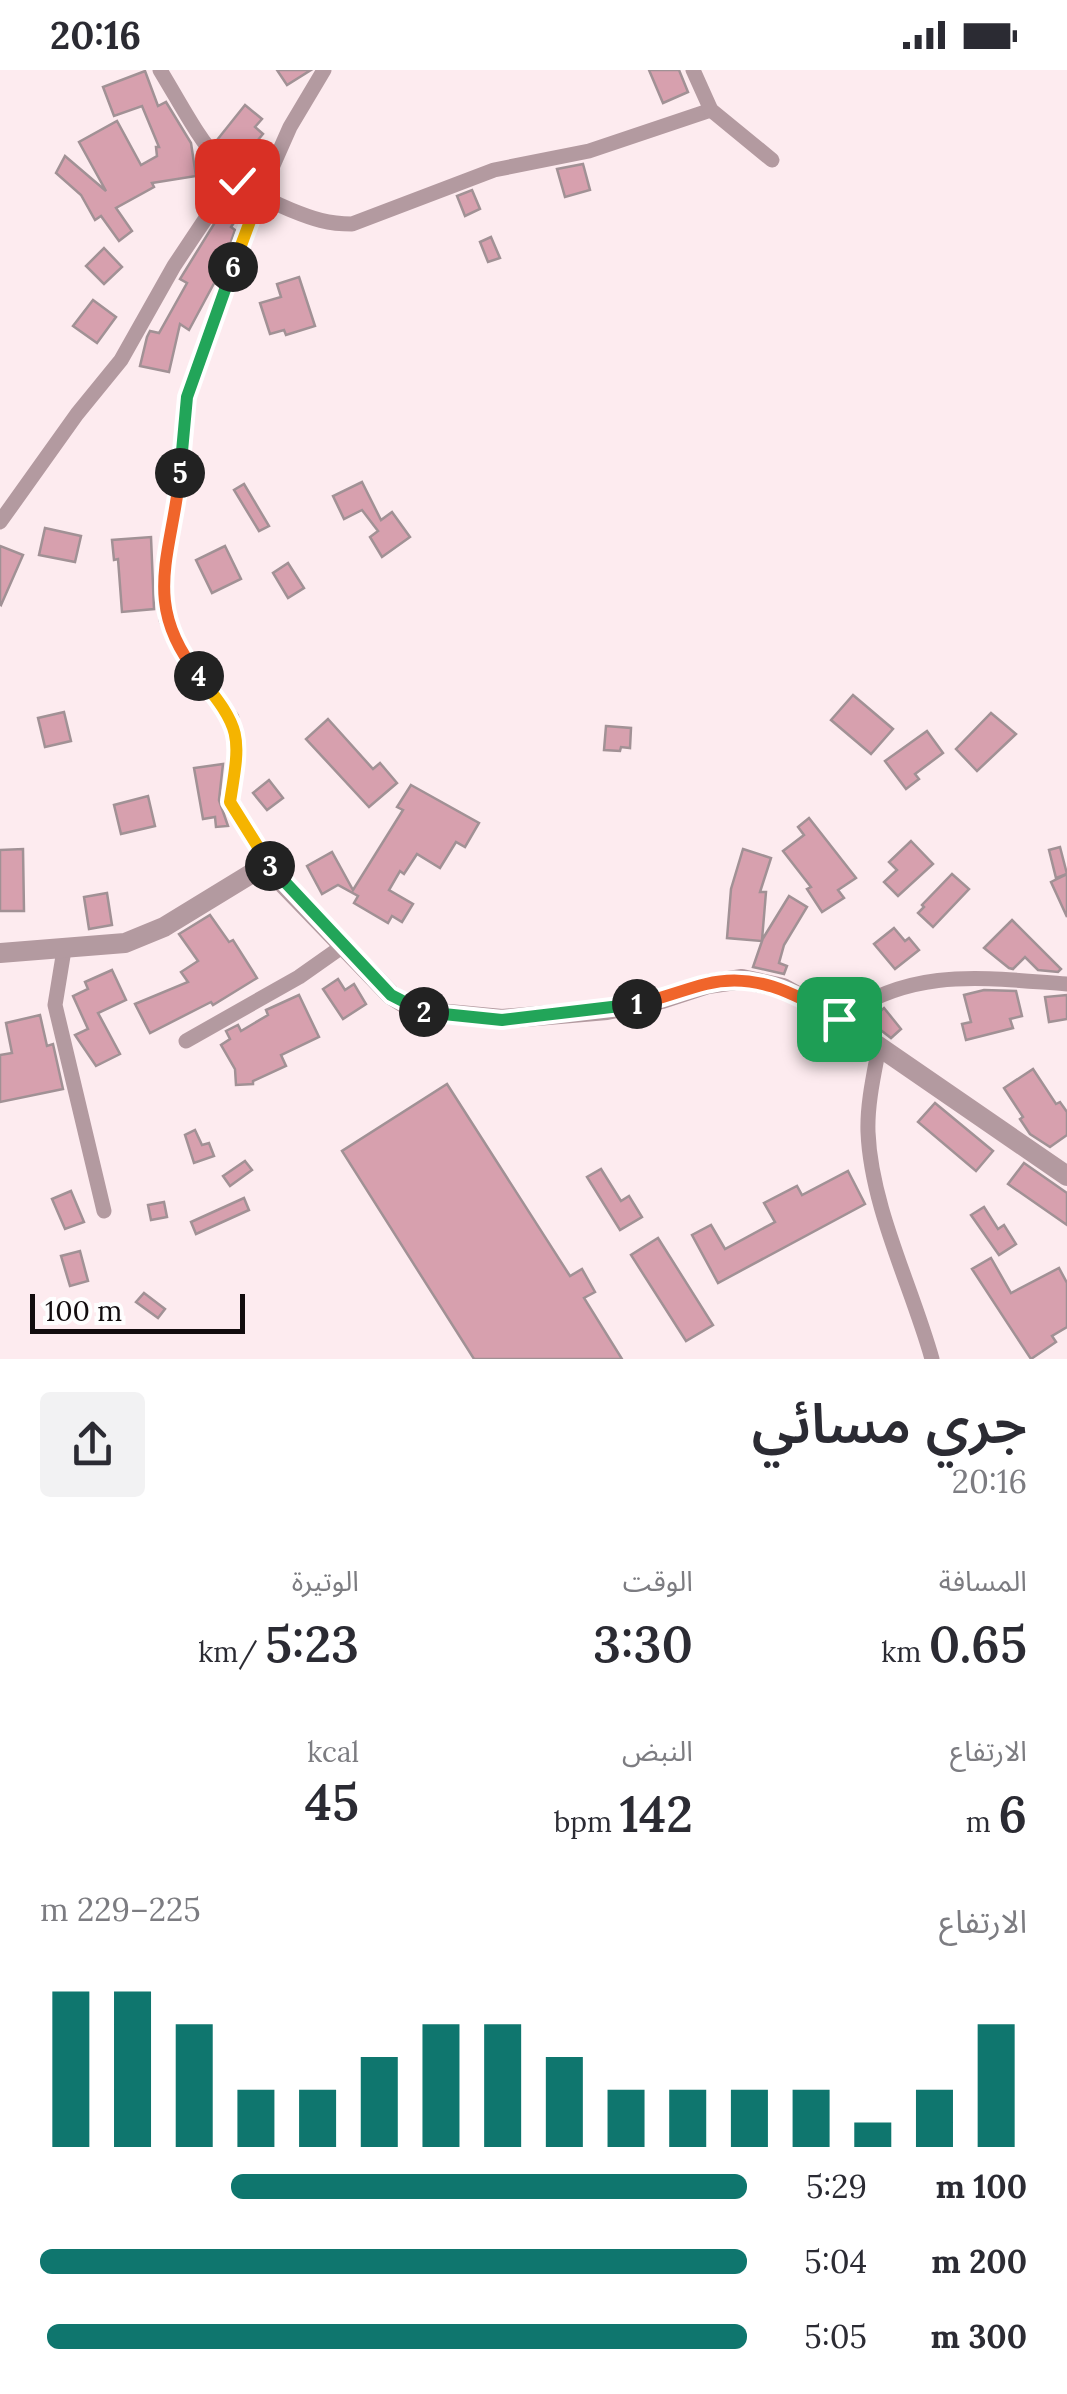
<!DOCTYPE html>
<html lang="ar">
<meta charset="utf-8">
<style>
body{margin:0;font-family:Lora,"Noto Sans Arabic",serif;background:#f2f2f3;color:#2b2b33;direction:rtl;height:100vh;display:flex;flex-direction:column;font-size:38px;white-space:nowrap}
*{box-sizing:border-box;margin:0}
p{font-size:32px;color:#7c7c81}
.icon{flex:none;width:55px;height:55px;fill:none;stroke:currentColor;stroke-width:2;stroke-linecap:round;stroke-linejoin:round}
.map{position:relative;height:1289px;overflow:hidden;direction:ltr}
.sheet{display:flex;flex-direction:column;background:#fff;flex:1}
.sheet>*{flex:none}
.scale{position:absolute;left:30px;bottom:25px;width:215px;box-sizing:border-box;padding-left:10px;border:5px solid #120c0e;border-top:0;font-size:28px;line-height:35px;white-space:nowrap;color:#120c0e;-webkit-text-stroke:8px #fefefe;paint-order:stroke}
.pin{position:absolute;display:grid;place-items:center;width:85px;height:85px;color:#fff;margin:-42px;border-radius:20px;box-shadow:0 5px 15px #0006}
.km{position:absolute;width:50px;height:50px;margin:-25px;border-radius:50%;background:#222;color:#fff;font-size:28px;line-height:50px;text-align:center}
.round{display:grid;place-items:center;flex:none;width:105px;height:105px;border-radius:10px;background:#f2f2f3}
.overview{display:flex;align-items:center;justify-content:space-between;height:170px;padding:0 40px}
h1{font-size:55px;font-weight:600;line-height:75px}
.metrics{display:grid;grid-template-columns:repeat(3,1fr);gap:15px;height:170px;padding:10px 40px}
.metrics div{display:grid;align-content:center}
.metrics b{font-size:50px;font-weight:600}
.metrics small{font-size:28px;font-weight:400}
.metrics p{font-size:28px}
.chart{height:280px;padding:20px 40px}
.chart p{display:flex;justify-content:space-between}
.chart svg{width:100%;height:180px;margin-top:10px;stroke:#0f766e;stroke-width:6}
ul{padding:0 40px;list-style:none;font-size:32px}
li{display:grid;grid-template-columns:160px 120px 1fr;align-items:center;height:75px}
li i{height:25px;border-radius:12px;background:#0f766e}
.status{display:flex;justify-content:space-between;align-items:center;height:70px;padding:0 50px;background:#fff;direction:ltr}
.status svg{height:28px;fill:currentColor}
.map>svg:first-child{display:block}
.building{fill:#d7a0ae;stroke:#a19195;stroke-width:2.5}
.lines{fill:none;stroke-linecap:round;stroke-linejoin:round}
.minor{stroke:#b39aa0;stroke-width:15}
.tertiary{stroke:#b39aa0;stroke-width:20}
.split-1-casing{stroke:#fff;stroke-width:20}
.split-2-casing{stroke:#fff;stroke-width:20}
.split-3-casing{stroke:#fff;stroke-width:20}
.split-4-casing{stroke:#fff;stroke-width:20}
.split-5-casing{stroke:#fff;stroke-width:20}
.split-6-casing{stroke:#fff;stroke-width:20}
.split-7-casing{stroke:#fff;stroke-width:20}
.split-1{stroke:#f0652b;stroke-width:12}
.split-2{stroke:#22a559;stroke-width:12}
.split-3{stroke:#22a559;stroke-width:12}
.split-4{stroke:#f5b400;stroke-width:12}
.split-5{stroke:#f0652b;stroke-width:12}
.split-6{stroke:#22a559;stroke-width:12}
.split-7{stroke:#f5b400;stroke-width:12}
</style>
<div class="status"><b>20:16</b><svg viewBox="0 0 49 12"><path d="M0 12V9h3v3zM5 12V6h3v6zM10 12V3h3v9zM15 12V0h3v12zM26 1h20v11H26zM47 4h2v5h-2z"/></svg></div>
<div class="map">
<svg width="1067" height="1289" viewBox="0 0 1067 1289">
<rect width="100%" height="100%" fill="#fdebef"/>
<g class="building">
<path d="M 277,0 L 311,0 L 287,15 Z"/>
<path d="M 649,0 L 679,0 L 688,22 L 663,33 Z"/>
<path d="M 145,1 L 158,36 L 166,32 L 191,73 L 196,106 L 152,113 L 154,117 L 116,138 L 132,161 L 119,171 L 101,146 L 95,150 L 81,125 L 56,103 L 65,86 L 106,121 L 79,72 L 117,51 L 141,95 L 157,86 L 156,77 L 159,77 L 142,36 L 114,46 L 103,17 Z"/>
<path d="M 245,35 L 262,49 L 255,57 L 263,64 L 240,91 L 217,70 Z"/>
<path d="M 583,94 L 590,120 L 565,127 L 557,99 Z"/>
<path d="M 472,120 L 480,139 L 465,146 L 457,126 Z"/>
<path d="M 222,141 L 236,150 L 231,157 L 235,160 L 229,178 L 219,192 L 223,194 L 219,204 L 189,260 L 180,254 L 169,302 L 140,296 L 147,267 L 150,261 L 159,263 L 187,213 L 180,209 Z"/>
<path d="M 491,167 L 500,188 L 488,192 L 480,172 Z"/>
<path d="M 104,178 L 122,197 L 104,214 L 86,196 Z"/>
<path d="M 299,207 L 315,256 L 286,265 L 284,260 L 270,264 L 260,233 L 281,227 L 277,214 Z"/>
<path d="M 93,230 L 116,247 L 97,273 L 73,256 Z"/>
<path d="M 362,412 L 381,450 L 392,442 L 410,467 L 382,487 L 370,467 L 378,461 L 362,440 L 344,449 L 333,426 Z"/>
<path d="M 244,414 L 269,456 L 259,461 L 234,420 Z"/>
<path d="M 45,458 L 81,466 L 75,492 L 39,485 Z"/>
<path d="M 151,467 L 154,539 L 122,542 L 118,489 L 114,490 L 112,470 Z"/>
<path d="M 0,476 L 23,485 L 1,535 L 0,534 Z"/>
<path d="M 225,476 L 241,509 L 212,523 L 196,490 Z"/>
<path d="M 288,493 L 304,518 L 288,528 L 273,503 Z"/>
<path d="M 853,625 L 893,659 L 871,684 L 831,650 Z"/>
<path d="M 64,642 L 71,671 L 45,677 L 38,648 Z"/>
<path d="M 991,643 L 1016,664 L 977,701 L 956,679 Z"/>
<path d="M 328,649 L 373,699 L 380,693 L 397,713 L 369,737 L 306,669 Z"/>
<path d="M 606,656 L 631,658 L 630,678 L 621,677 L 620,681 L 604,680 Z"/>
<path d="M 927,661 L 943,683 L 915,704 L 919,709 L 906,719 L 885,691 Z"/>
<path d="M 223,694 L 219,730 L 228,756 L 216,757 L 215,747 L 203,749 L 194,698 Z"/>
<path d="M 269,710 L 283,728 L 267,740 L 253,723 Z"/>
<path d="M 411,715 L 479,753 L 465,777 L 456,772 L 440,798 L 417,784 L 404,804 L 400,801 L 389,820 L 413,834 L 402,852 L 392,846 L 388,853 L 354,833 L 358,826 L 338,815 L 322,824 L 307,796 L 332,782 L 353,820 L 403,740 L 397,737 Z"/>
<path d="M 148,726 L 155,756 L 121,764 L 114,735 Z"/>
<path d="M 809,748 L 856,808 L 838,820 L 844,828 L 822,842 L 807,819 L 811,817 L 783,781 L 804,765 L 798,757 Z"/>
<path d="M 911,771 L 933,794 L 898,826 L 884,812 L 897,800 L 889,792 Z"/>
<path d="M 1060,777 L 1067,804 L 1056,808 L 1049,780 Z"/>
<path d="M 23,779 L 24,841 L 0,841 L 0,780 Z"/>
<path d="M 743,779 L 771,788 L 760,822 L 766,822 L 762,870 L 789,826 L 807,837 L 784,875 L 779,893 L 787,896 L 784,904 L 753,897 L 762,871 L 727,868 L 731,819 Z"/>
<path d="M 952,804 L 969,819 L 933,857 L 918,843 L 924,837 L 922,835 Z"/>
<path d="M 1067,804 L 1067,847 L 1051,812 Z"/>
<path d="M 107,823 L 112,855 L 89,859 L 84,827 Z"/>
<path d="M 210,845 L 229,872 L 233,870 L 257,908 L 213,935 L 211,932 L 150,963 L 135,934 L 188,912 L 181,902 L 198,891 L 179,864 Z"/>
<path d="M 1012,850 L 1061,899 L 1058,902 L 1038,900 L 1025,887 L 1013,899 L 1009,898 L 984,878 Z"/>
<path d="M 894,858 L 905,871 L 909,868 L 919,880 L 895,899 L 874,874 Z"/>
<path d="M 112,900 L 126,930 L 98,943 L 120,984 L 96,996 L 75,965 L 88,959 L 73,926 L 88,919 L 85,912 Z"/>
<path d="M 338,909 L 345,920 L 354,914 L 366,934 L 343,949 L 323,919 Z"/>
<path d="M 984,920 L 1016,921 L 1022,946 L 1010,949 L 1013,958 L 966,970 L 962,954 L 971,952 L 964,925 Z"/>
<path d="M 299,925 L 319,967 L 281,985 L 286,996 L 253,1011 L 253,1014 L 236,1015 L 235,999 L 221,975 L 230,969 L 226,961 L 238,955 L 241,961 L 268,945 L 266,940 Z"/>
<path d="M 1067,925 L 1067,949 L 1049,952 L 1045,927 Z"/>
<path d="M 884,938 L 901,959 L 891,968 L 869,951 Z"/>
<path d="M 40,945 L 47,976 L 53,974 L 63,1019 L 0,1032 L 0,985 L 12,983 L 6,953 Z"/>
<path d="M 1033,999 L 1056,1034 L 1060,1032 L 1067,1042 L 1067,1065 L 1050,1077 L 1030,1064 L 1020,1049 L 1023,1047 L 1004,1018 Z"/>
<path d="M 447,1014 L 570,1206 L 582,1199 L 595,1222 L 584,1228 L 622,1289 L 474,1289 L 342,1081 Z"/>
<path d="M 935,1033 L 993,1081 L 976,1101 L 918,1052 Z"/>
<path d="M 195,1060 L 202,1075 L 209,1073 L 214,1086 L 194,1093 L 185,1065 Z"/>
<path d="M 245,1091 L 252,1100 L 230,1116 L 223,1106 Z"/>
<path d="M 1024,1093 L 1067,1123 L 1067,1155 L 1008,1114 Z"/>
<path d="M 601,1099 L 621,1131 L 629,1126 L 642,1147 L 620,1160 L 587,1107 Z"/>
<path d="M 848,1101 L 865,1134 L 718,1213 L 692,1165 L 711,1155 L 725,1179 L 775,1152 L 764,1133 L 797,1116 L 802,1125 Z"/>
<path d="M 71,1121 L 84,1152 L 65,1159 L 52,1129 Z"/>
<path d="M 244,1128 L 249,1140 L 196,1164 L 191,1152 Z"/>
<path d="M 164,1132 L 167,1147 L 151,1150 L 148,1135 Z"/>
<path d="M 984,1137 L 998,1159 L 1004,1155 L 1016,1174 L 999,1185 L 971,1145 Z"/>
<path d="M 658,1168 L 713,1255 L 686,1271 L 631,1185 Z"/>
<path d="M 80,1181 L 88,1211 L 70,1216 L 61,1186 Z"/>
<path d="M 991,1188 L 1011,1223 L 1059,1198 L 1067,1213 L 1067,1257 L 1052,1266 L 1056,1272 L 1031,1289 L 972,1199 Z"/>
<path d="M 144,1223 L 165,1239 L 158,1248 L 136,1232 Z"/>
</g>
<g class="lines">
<g class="minor">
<path d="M 160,0 C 200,66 216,109 291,140 C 313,149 328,154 352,154 L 494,100 L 589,81 L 711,40"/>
<path d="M 693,0 L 711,40 L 772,90"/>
<path d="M 0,452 L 77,344 L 121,290 L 174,196 L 208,145 L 215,109 L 211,85"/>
<path d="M 276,806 L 230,731 L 238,684 L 232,648 L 186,590 L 166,550 L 164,500 L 178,420 L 187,327 L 259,127 L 290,57 L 324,0"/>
<path d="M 64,880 L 55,935 L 104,1141"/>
<path d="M 839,949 C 912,896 983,908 1067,914"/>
<path d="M 186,971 L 299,907 L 343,876"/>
<path d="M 879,977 C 874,1004 867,1034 868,1062 C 871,1137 912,1217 932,1289"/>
</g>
<path class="tertiary" d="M 0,883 L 125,873 L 164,857 L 254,802 L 276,806 L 391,925 L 417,941 L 502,949 L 607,940 L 662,929 L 708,914 L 742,909 L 783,918 L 839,949 L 1067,1106"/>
</g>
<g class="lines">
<defs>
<path id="split-1" d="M 637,934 C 661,929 682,920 706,914 C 757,901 796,925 839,949"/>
<path id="split-2" d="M 424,942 L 502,950 L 637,934"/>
<path id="split-3" d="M 270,796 L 391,925 L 424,942"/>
<path id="split-4" d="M 199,606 C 242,660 241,664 230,732 L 270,796"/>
<path id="split-5" d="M 180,403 C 172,485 140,533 199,606"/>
<path id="split-6" d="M 180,403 L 187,327 L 233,197"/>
<path id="split-7" d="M 233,197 L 259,127 L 237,111"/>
</defs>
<use href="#split-1" class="split-1-casing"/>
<use href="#split-2" class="split-2-casing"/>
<use href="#split-3" class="split-3-casing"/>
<use href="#split-4" class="split-4-casing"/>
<use href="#split-5" class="split-5-casing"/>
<use href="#split-6" class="split-6-casing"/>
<use href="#split-7" class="split-7-casing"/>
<use href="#split-1" class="split-1"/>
<use href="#split-2" class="split-2"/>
<use href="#split-3" class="split-3"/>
<use href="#split-4" class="split-4"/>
<use href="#split-5" class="split-5"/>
<use href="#split-6" class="split-6"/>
<use href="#split-7" class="split-7"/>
</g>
</svg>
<div class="scale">100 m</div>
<div class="pin" style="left:839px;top:949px;background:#1e9e55"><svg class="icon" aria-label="arrive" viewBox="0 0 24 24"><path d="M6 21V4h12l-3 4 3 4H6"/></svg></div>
<div class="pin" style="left:237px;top:111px;background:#d93025"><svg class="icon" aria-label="check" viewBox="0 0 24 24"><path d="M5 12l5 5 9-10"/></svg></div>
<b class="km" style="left:637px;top:934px">1</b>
<b class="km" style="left:424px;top:942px">2</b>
<b class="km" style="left:270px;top:796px">3</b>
<b class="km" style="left:199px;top:606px">4</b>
<b class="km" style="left:180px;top:403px">5</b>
<b class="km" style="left:233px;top:197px">6</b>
</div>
<section class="sheet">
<div class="overview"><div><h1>جري مسائي</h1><p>20:16</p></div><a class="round"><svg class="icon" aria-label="share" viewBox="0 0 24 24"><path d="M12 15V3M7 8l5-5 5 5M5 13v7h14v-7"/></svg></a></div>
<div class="metrics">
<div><p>المسافة</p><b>0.65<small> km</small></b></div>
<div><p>الوقت</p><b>3:30</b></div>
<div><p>الوتيرة</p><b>5:23<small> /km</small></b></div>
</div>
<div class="metrics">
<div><p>الارتفاع</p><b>6<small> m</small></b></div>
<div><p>النبض</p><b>142<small> bpm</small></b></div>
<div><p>kcal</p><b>45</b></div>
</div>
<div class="chart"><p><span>الارتفاع</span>225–229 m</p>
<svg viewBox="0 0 160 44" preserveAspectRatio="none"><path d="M5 44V6M15 44V6M25 44V14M35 44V30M45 44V30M55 44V22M65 44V14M75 44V14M85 44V22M95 44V30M105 44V30M115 44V30M125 44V30M135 44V38M145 44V30M155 44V14"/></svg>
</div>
<ul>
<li><b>100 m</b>5:29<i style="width:73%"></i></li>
<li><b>200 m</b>5:04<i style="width:100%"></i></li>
<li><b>300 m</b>5:05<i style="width:99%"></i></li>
</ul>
</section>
